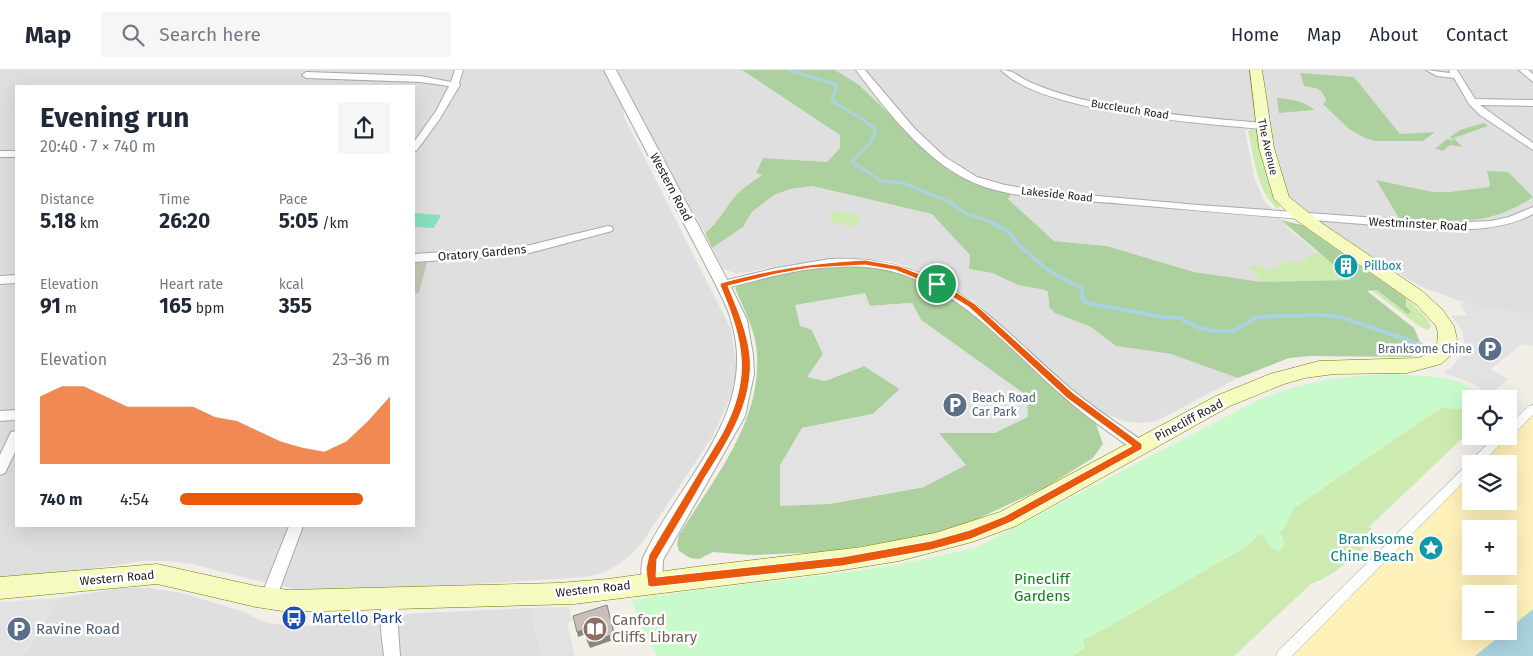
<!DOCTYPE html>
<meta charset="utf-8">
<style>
body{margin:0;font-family:"Fira Sans",sans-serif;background:#f6f6f7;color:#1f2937;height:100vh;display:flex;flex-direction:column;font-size:19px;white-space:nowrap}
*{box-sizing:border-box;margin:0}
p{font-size:16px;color:#747a83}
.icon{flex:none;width:28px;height:28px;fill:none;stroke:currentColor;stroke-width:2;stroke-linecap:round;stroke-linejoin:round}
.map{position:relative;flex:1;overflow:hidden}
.side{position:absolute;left:15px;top:15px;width:400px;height:442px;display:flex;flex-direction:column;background:#fff;border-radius:0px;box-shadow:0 5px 20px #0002}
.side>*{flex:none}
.tools{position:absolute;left:1462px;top:320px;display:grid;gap:10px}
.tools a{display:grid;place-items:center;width:55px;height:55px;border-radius:0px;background:#fff;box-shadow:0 5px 20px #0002;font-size:25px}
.pin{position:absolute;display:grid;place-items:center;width:42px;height:42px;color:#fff;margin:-21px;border:2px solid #fff;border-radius:50%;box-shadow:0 1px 5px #0007}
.round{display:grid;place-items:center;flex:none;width:52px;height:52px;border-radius:0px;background:#f6f6f7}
.overview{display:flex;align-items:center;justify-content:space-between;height:85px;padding:0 25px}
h1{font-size:28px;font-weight:700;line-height:38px}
.stats{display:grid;grid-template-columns:repeat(3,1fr);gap:8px;height:85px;padding:5px 25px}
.stats div{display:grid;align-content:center}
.stats b{font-size:21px;font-weight:700}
.stats small{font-size:14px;font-weight:400}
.stats p{font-size:14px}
.chart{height:140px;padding:10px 25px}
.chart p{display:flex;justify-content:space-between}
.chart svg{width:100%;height:90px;margin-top:5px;fill:#ea580c;opacity:.7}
ul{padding:0 25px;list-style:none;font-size:16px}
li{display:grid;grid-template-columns:80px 60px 1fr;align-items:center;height:38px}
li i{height:12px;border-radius:6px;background:#ea580c}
header{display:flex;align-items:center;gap:30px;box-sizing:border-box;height:70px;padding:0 25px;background:#fff;border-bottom:1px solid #e0e1e3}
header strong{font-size:24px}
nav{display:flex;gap:28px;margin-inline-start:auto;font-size:18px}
.search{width:350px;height:45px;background:#f6f6f7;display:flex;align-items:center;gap:12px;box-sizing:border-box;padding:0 18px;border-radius:0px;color:#747a83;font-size:19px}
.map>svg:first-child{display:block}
.residential{fill:#e0dfdf;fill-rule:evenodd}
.construction{fill:#c7c7b4}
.grass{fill:#cdebb0}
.forest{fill:#add19e;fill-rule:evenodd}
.sand{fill:#fff1ba;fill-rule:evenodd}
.park{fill:#c8facc}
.pitch{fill:#88e0be}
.parking{fill:#e2e2e2}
.water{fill:#aad3df}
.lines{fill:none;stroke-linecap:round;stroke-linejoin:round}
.stream-far1{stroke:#aad3df;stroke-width:3}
.stream{stroke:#aad3df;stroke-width:4}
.pedestrian-casing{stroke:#a9a9a9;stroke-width:1}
.minor-casing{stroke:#a9a9a9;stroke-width:2}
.tertiary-casing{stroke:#a9a9a9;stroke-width:2}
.secondary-casing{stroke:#707d05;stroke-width:1}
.pedestrian{fill:#fff;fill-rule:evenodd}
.minor{fill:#fff;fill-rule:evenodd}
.tertiary{fill:#fff;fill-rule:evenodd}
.secondary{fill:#f7fabf;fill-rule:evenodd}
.shaded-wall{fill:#8b8681}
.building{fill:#c7bfb8;stroke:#8b8681}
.route{fill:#ea580c;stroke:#fff;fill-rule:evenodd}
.labels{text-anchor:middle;stroke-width:5;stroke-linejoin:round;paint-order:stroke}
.far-street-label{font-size:11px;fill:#222;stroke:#fff}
.street-label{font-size:12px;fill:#222;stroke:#fff}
.culture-label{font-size:12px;fill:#0d838f;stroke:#fff;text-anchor:start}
.service-label{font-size:12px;fill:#4e5e75;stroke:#fff;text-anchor:end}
.near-culture-label{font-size:15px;fill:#0d838f;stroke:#fff;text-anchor:end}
.near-park-label{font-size:15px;fill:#0c8416;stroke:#fff}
.near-transit-label{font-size:15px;fill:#164399;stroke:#fff;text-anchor:start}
.near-education-label{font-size:15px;fill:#785e54;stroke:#fff;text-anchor:start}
.near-service-label{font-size:15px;fill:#4e5e75;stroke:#fff;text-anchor:start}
</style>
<header>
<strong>Map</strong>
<div class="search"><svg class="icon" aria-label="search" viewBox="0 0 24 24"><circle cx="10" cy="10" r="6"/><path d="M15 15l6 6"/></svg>Search here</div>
<nav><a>Home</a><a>Map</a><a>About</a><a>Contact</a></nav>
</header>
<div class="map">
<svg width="1533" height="586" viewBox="0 0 1533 586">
<rect width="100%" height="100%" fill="#f2efe9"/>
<g class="residential">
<path d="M 0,0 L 610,0 L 619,17 L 624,46 L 635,69 L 731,259 L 736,294 L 734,311 L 730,328 L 713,366 L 641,474 L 630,486 L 619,494 L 603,503 L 585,507 L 318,524 L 254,510 L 192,494 L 168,491 L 143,491 L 70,502 L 0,508 ZM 16,16 L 414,16 L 414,456 L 16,456 Z"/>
<path d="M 614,0 L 742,0 L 841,65 L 840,78 L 827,92 L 763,88 L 757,103 L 762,105 L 738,123 L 727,137 L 724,144 L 705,163 Z"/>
<path d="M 835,0 L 1533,0 L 1533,245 L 1474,236 L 1424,218 L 1379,192 L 1291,133 L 1261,56 L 1245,60 L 1255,110 L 1264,130 L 1291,161 L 1352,210 L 1262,212 L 1194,202 L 1107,176 L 1054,171 L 1007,129 L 1011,124 L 972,113 L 948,100 L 858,14 Z"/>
<path d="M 812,116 L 932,144 L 971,185 L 969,199 L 992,203 L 1018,215 L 1045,220 L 1048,222 L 1048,233 L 1060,245 L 1091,257 L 1116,276 L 1171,284 L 1238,308 L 1157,351 L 1142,353 L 1123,351 L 1099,341 L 1077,324 L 974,231 L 938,209 L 908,196 L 889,191 L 861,189 L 796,193 L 737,204 L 724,199 L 712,178 L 743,157 L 752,142 L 774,125 L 790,119 Z"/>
<path d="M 121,518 L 149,518 L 182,523 L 241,541 L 267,553 L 297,557 L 327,554 L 355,548 L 421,543 L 531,538 L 541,586 L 22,586 L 59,528 Z"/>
</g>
<path class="construction" d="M 427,192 L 419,223 L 414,224 L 414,193 Z"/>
<g class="grass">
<path d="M 1254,59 L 1258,61 L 1280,132 L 1280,136 L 1277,139 C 1256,118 1254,88 1248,60 Z"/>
<path d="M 833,141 L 861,146 L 858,151 L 857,157 L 832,153 L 830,151 Z"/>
<path d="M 1319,183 L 1352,210 L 1262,212 L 1248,197 L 1261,195 L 1267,200 L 1281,196 L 1279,194 L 1292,190 L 1295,193 L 1308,189 L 1305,186 Z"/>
<path d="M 1371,220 L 1377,220 L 1408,243 L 1406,228 L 1425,246 L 1431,256 L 1428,260 L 1419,256 Z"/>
<path d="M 1471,335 L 1471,360 L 1369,457 L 1378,464 C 1357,484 1338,504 1311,514 L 1234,586 L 1072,586 L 1085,577 L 1082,570 L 1108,557 L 1243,478 L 1262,463 L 1270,477 L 1283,467 L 1279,463 L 1285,457 L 1294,438 L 1442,337 L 1464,339 Z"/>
</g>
<g class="forest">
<path d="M 742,0 L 835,0 L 858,14 L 948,100 L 972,113 L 1011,124 L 1008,129 L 1054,171 L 1107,176 L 1194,202 L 1262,212 L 1351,210 L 1281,150 L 1302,155 L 1406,228 L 1406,236 L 1411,242 L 1408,244 L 1377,220 L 1367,221 L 1414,258 L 1424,281 L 1410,287 L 1310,286 L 1289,288 L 1238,308 L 1171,284 L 1116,276 L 1091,257 L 1055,243 L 1049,237 L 1048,222 L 1045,220 L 1018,215 L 992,203 L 969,199 L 970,185 L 932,144 L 812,116 L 790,119 L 774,125 L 752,142 L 743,157 L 712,178 L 705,163 C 719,152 725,138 737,124 C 744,117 754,111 762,105 L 756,103 L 763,88 L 827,92 L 840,78 L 840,65 Z"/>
<path d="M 1300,3 L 1354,7 L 1400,64 L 1435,62 L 1423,71 L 1375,71 L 1365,68 L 1349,59 L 1323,34 L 1326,31 C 1323,18 1316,18 1304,16 Z"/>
<path d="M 1277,28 C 1286,28 1308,32 1314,40 L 1279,43 Z"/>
<path d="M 1484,53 L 1488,56 L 1454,68 L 1462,77 L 1450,75 L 1443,81 L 1434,78 L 1436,78 L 1447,69 L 1454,70 L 1450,67 L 1460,60 Z"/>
<path d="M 1487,101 L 1508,102 L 1533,127 C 1487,158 1452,151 1399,148 L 1376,110 L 1433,122 L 1450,122 L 1489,117 L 1490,114 Z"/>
<path d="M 870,196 C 907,204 939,218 969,241 L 1070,332 L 1095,351 L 1103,374 L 1093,388 L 1046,417 L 971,452 L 933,464 L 829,482 L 750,485 L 713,482 L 699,489 L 690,488 L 679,481 L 677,474 L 679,465 C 714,408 766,347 756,275 C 753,256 743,237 735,218 C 757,201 841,196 870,196 ZM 912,233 L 921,250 L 1027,326 L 995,363 L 938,363 L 924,417 L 829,434 L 802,358 L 873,344 L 900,319 L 864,296 L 825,311 L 808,307 L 823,284 L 812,260 L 870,236 Z"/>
</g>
<path class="sand" d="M 1533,339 L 1533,586 L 1283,586 L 1471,397 L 1471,431 L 1509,431 L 1509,394 L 1474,394 L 1503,366 L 1509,366 L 1509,361 ZM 1471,459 L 1509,459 L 1509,496 L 1471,496 ZM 1471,524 L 1509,524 L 1509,561 L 1471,561 Z"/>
<path class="park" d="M 1395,304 L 1439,307 L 1458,311 L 1489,329 L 1471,329 L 1471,336 L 1457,340 L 1442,337 L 1294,438 L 1285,457 L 1279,462 L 1285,474 L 1278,482 L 1270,477 L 1262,463 L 1243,478 L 1108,557 L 1083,570 L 1085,577 L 1072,586 L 657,586 L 640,554 L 632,530 L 698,520 L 842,503 L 896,495 L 975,478 L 1260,329 C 1309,310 1343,306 1395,304 Z"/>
<path class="pitch" d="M 414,143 L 441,145 L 434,158 L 414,157 Z"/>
<g class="parking">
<path d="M 865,223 L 870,236 L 912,233 L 921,250 L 1027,326 L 1028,347 L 995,363 L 939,363 L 966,395 L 924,417 L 829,434 L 780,436 L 780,395 L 802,358 L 873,344 L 900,319 L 864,296 L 825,311 L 807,307 L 823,284 L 812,260 L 800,256 L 795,235 Z"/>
<path d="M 1462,233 L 1533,245 L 1533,276 L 1522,274 L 1491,299 L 1508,309 L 1490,324 L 1470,312 L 1445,304 L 1444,301 L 1451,298 L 1463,283 L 1465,275 L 1462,261 L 1451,245 L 1467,246 L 1461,236 Z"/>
<path d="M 59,528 L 21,586 L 0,586 L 0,532 Z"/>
<path d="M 569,537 L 572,551 L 567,553 L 575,586 L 541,586 L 531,538 Z"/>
</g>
<path class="water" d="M 1533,539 L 1533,586 L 1475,586 L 1506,561 L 1509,561 L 1509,559 Z"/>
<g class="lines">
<path class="stream-far1" d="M 789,0 L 837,15 L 832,29 L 835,33 L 864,50 L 876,60 L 870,73 L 852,92 L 881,111 L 903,113 L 950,132 L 965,143 L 996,154"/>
<path class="stream" d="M 993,153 L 1010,163 L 1018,174 L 1044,197 L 1061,208 L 1082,218 L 1082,228 L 1087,233 L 1162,247 L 1180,248 L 1197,257 L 1211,261 L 1234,261 L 1257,247 L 1320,245 L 1341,247 L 1422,275"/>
<defs>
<g id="pedestrian">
<path d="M 1533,335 L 1533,345 L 1513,364 L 1509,365 L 1509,355 L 1529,336 Z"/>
<path d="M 1496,366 L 1508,366 L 1481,394 L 1471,394 L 1471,404 L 1292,586 L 1276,586 L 1278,581 Z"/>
</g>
<g id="minor">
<path d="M 455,0 L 463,0 L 459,13 L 460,15 L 439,50 L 417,80 L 414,81 L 414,72 L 436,41 L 449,16 L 420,12 L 306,8 L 302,5 L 306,2 L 420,6 L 451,12 Z"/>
<path d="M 856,0 L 865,0 L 915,59 L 945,87 L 977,107 L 1005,115 L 1042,121 L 1198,135 L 1447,153 L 1491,151 L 1509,147 L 1533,137 L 1533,144 C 1514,154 1493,158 1471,159 C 1431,161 1390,156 1350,153 C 1275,147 1200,141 1124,134 C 1076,129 1013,132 968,110 C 924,89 885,39 856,0 Z"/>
<path d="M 1001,0 C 1014,0 1020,8 1032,13 C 1051,21 1070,27 1090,31 C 1147,43 1205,48 1262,53 L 1267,56 L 1262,59 C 1201,53 1043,43 1001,0 Z"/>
<path d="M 1426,0 L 1450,3 L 1449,0 L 1457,0 L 1475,29 L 1533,30 L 1533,36 L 1480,35 L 1533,73 L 1533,80 L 1480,45 L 1469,34 L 1454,8 L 1437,6 Z"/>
<path d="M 1519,0 L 1528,0 L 1533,4 L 1533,12 Z"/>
<rect x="0" y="81" width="16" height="6"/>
<path d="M 608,156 L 612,157 L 613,159 L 612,161 L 522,185 L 414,192 L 414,184 L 522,177 Z"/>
<path d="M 830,189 C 942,185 987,245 1064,313 C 1089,335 1117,353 1144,372 L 1146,376 L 1144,380 L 1139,381 L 1134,380 C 1107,361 1080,342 1056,320 C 999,269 946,203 865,197 C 817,193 769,207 723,219 L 717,215 L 719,212 L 776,198 Z"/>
<path d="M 16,205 L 16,213 L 0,214 L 0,206 Z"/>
<path d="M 16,340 L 16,350 L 0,351 L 0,341 Z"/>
<path d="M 16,361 L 16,380 L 5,403 L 0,405 L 0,385 L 11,362 Z"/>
<path d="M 289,456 L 303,456 L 276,529 L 274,534 L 268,536 L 262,534 L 260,529 Z"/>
<path d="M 391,522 L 397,524 L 399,529 L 397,544 L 400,586 L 384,586 C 382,566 377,542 385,524 Z"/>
</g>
<path id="tertiary" d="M 604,0 L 616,0 L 730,215 L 747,250 L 753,285 L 754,304 L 745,346 L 663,490 L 662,512 L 659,518 L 652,521 L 645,518 C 640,508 641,499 643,488 C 679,410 760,344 731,250 C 728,238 721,226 716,215 Z"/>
<path id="secondary" d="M 1250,0 L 1262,0 L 1274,78 L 1289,127 L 1323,154 L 1422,221 L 1442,239 L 1454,256 L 1457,269 L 1451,285 L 1441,294 L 1407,303 L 1334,304 L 1305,308 L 1284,314 L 1230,336 L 1016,456 L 972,472 L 899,491 L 825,503 L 574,534 L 289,542 L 256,537 L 157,514 L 0,529 L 0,507 L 157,494 L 256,516 L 289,520 L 558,513 L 608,509 L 695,497 L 862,477 L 935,463 L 1000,442 L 1216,326 L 1270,304 L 1319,291 L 1418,288 L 1428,284 L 1437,275 L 1438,263 L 1436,256 L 1417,235 L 1293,148 L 1274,129 L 1259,78 Z"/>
</defs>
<use href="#pedestrian" class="pedestrian-casing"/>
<use href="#minor" class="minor-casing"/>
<use href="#tertiary" class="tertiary-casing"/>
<use href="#secondary" class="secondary-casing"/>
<use href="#pedestrian" class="pedestrian"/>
<use href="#minor" class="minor"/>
<use href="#tertiary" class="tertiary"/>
<use href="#secondary" class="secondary"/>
</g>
<g class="shaded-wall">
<path d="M 607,535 L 616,569 L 590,578 L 588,573 Z"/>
<path d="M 585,559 L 586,564 L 578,567 L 577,562 Z"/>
</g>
<path class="building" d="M 607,535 L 614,564 L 588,573 L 585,559 L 577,562 L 573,546 Z"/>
<path class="route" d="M 865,190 L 899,196 L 940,212 L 975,234 L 1073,323 L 1142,374 L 1142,379 L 1011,452 L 971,469 L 931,480 L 842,496 L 652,517 L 648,516 L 646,499 L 649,485 L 722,364 C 752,307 744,272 720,215 L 721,213 C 771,199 813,193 865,190 ZM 865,195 L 895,200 L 934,216 L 969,237 L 1067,328 L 1132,376 L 1005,446 L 970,460 L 931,471 L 842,487 L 656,507 L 657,489 C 673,462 689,436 704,409 C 724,377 747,343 750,304 C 753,274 739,243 728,216 L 776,204 L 810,198 Z"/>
<defs>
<symbol id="building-disc" viewBox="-11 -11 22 22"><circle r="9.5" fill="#0f9aa8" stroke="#fff"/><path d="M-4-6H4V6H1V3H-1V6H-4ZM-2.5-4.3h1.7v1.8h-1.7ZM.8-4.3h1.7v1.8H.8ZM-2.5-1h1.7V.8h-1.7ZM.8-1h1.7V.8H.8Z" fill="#fff"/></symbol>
<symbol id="parking-disc" viewBox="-11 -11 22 22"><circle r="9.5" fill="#5c6f8a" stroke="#fff"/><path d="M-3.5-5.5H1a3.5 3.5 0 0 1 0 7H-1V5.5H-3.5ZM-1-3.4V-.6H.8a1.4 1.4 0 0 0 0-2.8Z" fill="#fff"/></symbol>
<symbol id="sight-disc" viewBox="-11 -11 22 22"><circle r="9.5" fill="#0f9aa8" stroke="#fff"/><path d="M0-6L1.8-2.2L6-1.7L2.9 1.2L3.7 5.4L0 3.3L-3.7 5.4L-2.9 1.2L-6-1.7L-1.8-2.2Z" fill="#fff"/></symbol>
<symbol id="bus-disc" viewBox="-11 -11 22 22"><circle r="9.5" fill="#1a4fb4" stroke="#fff"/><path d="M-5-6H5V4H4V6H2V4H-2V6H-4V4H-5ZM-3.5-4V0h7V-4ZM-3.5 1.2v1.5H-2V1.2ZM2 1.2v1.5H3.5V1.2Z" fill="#fff"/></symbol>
<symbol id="library-disc" viewBox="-11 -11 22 22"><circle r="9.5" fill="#8d6e63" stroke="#fff"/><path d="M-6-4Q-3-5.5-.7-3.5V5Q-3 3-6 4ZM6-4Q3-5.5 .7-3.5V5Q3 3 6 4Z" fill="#fff"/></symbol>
</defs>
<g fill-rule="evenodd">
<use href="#building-disc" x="1332" y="182" width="28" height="28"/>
<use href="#parking-disc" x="1476" y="265" width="28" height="28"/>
<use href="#parking-disc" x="941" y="321" width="28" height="28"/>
<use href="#sight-disc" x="1417" y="464" width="28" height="28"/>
<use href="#bus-disc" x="280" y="534" width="28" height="28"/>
<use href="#parking-disc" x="5" y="545" width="28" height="28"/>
<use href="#library-disc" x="581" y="545" width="28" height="28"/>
</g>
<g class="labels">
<g class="far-street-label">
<text transform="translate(1130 39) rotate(9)" y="4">Buccleuch Road</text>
<text transform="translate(1268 77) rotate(77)" y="4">The Avenue</text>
<text transform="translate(1057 124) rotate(6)" y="4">Lakeside Road</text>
</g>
<g class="street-label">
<text transform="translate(671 117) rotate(62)" y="4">Western Road</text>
<text transform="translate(1418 154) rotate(3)" y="4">Westminster Road</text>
<text transform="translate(482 183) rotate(-5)" y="4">Oratory Gardens</text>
<text transform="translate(1189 350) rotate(-28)" y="4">Pinecliff Road</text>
<text transform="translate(117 508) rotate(-5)" y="4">Western Road</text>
<text transform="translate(593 519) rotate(-6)" y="4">Western Road</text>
</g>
<g class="culture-label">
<text x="1364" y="200">Pillbox</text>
</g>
<g class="service-label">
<text x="1472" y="283">Branksome Chine</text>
<text x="972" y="332" text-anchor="start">Beach Road<tspan x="972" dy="14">Car Park</tspan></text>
</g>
<g class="near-culture-label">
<text x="1414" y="474">Branksome<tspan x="1414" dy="17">Chine Beach</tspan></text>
</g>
<g class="near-park-label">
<text x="1042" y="514">Pinecliff<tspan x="1042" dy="17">Gardens</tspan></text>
</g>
<g class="near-transit-label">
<text x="312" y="553">Martello Park</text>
</g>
<g class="near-education-label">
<text x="612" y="555">Canford<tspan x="612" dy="17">Cliffs Library</tspan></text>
</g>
<g class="near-service-label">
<text x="36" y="564">Ravine Road</text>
</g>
</g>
</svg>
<div class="tools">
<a><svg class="icon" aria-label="locate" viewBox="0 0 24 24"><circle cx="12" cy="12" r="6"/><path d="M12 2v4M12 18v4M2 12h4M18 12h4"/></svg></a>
<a><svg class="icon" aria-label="layers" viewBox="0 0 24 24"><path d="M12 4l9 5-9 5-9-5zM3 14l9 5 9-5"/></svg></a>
<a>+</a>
<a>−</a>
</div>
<div class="pin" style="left:937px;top:214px;background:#1e9e55"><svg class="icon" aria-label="arrive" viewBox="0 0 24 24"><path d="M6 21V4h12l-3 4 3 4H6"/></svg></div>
<section class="side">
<div class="overview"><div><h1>Evening run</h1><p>20:40 · 7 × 740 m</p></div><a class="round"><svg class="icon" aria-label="share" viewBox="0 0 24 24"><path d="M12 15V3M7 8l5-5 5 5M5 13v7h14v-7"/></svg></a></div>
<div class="stats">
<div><p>Distance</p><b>5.18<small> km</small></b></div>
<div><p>Time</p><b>26:20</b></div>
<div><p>Pace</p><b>5:05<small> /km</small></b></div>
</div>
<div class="stats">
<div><p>Elevation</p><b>91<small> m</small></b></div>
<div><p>Heart rate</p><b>165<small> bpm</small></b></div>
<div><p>kcal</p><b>355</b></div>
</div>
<div class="chart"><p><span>Elevation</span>23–36 m</p>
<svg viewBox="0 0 160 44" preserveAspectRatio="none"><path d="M0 44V11L10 6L20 6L30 11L40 16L50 16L60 16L70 16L80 21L90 23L100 28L110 33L120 36L130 38L140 33L150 23L160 11V44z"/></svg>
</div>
<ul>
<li><b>740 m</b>4:54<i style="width:87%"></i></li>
</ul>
</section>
</div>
